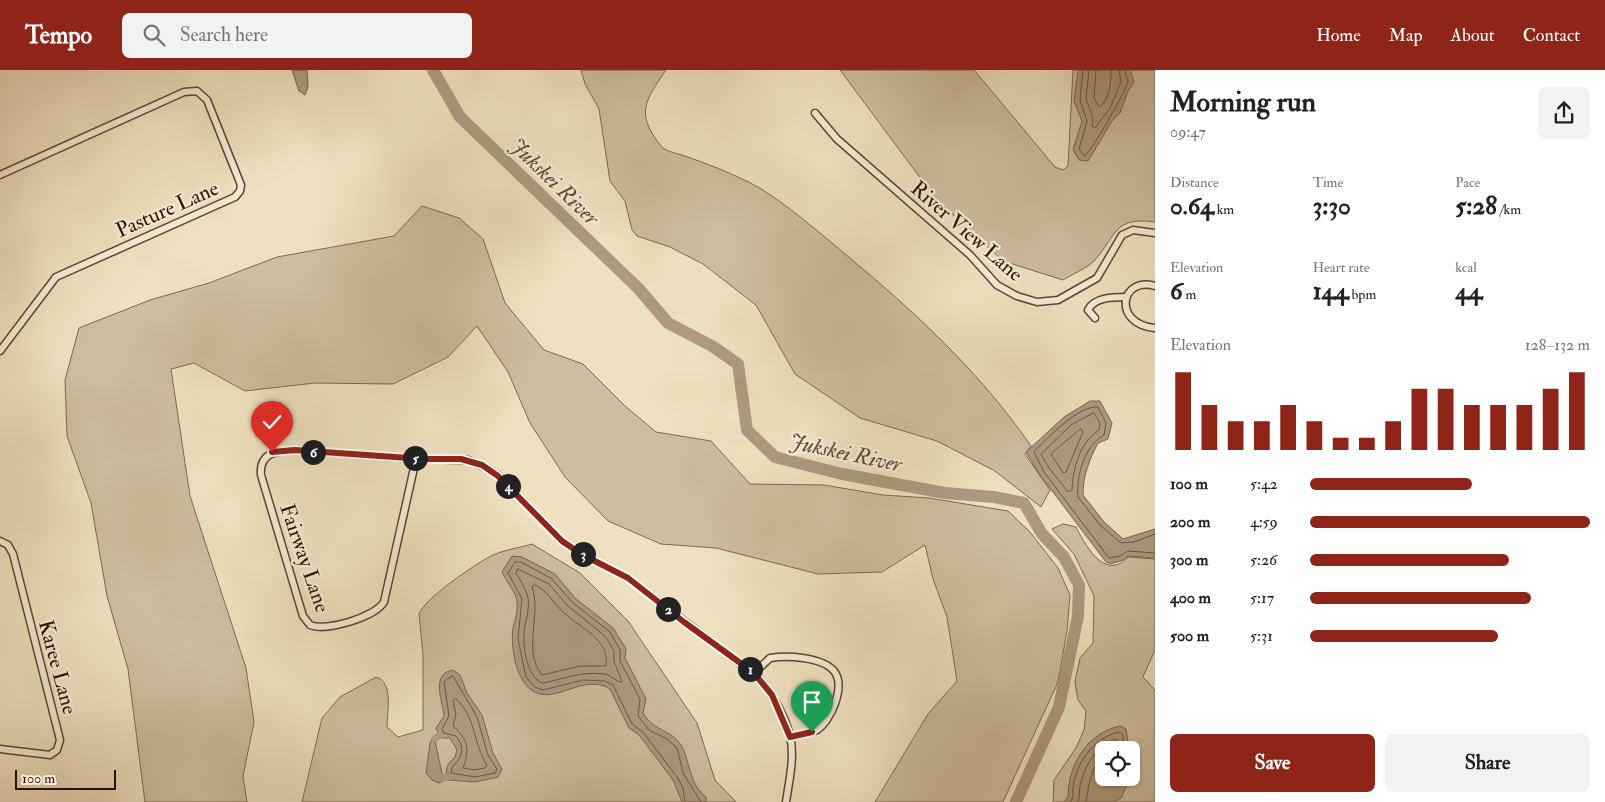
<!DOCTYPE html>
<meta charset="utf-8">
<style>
body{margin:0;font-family:"IM FELL Double Pica",serif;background:#f2f2f2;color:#222;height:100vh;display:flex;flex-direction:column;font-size:19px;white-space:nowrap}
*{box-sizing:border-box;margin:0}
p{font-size:16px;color:#767676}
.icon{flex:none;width:28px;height:28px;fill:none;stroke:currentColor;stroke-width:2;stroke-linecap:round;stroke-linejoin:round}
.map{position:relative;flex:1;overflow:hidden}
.details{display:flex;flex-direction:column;background:#fff;width:450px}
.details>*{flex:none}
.controls{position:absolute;left:1095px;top:671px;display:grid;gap:10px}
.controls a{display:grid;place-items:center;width:45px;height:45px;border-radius:8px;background:#fff;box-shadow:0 1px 4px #0004;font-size:25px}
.scale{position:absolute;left:15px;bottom:12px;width:101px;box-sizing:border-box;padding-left:5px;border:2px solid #2d1100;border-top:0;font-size:14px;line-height:18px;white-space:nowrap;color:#2d1100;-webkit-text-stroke:4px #f5ecd6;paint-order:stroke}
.pin{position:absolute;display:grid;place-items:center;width:42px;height:42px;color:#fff;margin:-51px -21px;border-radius:50% 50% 50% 0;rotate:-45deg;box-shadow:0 0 5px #0007}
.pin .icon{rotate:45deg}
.km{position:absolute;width:25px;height:25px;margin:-12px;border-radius:50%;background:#222;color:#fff;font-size:14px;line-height:25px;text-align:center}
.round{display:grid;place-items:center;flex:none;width:52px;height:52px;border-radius:8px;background:#f2f2f2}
.overview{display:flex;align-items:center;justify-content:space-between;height:85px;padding:0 15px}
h1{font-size:28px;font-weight:800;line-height:38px}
.stats{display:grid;grid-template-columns:repeat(3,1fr);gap:8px;height:85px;padding:5px 15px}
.stats div{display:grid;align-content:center}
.stats b{font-size:25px;font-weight:800}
.stats small{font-size:14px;font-weight:400}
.stats p{font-size:14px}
.chart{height:140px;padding:10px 15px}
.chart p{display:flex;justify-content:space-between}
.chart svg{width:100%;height:90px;margin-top:5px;stroke:#8f2418;stroke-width:6}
.primary-button{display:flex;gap:10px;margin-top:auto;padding:10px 15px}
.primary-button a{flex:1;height:58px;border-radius:8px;background:#8f2418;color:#fff;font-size:20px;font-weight:800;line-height:58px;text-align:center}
.primary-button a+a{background:#f2f2f2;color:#222}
ul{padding:0 15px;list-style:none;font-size:16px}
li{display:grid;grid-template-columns:80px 60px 1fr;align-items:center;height:38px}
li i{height:12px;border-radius:6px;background:#8f2418}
header{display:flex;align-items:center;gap:30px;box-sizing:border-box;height:70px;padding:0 25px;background:#8f2418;color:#fff}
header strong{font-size:24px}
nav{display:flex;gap:28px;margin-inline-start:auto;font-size:18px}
.search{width:350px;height:45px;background:#f2f2f2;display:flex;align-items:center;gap:12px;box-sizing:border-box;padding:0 18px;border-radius:8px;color:#767676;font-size:19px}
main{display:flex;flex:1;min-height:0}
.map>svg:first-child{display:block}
.green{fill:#cebe9f;stroke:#7e6850;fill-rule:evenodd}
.water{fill:#ad9a7f;stroke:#7a634c}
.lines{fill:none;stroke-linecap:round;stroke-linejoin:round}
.shore{stroke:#6d5640;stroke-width:1}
.canal{stroke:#ad9a7f;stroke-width:7}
.river{stroke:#ad9a7f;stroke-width:12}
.street-casing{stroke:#5e4530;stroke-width:9}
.street{stroke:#f5ecd6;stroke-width:6}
.route-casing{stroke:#fff;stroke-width:10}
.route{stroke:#8f2418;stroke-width:6}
.labels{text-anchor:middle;stroke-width:5;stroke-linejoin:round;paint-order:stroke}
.street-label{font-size:21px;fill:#2d1100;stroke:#f5ecd6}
.water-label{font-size:22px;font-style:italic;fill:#604833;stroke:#f5ecd6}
</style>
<header>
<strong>Tempo</strong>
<div class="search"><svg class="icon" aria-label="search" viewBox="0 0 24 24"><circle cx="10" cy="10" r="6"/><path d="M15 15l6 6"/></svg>Search here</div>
<nav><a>Home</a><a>Map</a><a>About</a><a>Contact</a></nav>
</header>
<main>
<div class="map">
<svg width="1155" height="732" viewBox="0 0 1155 732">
<rect width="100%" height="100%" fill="#efe1c0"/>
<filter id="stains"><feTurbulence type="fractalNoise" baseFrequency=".004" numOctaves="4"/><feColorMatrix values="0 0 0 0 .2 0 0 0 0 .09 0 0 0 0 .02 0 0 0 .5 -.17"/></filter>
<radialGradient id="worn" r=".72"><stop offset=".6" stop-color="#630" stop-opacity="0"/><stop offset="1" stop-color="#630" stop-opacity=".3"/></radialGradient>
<g class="green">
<path d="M 581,0 L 666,0 C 645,31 635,43 661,76 C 665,81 675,83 682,85 C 708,94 734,104 758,117 C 785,133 820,163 845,184 C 915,242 979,301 1031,376 L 1025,384 L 1050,420 L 1041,437 L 995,401 L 937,371 L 860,348 L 795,304 L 756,235 L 703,194 L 670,177 L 637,166 L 632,160 L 625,131 L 610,111 L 599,39 L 585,14 Z"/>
<path d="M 840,0 L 974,0 L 1055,97 L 1063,100 L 1068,96 L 1073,0 L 1155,0 L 1155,152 C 1113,146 1117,166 1094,191 C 1086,199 1072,204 1063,210 L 1003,191 L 936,129 Z"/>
<path d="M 422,136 L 459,148 L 483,169 L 505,233 L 544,280 L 583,294 L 625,336 L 656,362 L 711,371 L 750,414 L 824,415 L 883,425 L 929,428 L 1008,441 L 1030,462 L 1058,498 L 1070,525 L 1067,561 L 1058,612 L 1003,732 L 875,732 L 928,644 L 957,611 L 947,547 L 933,509 L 925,475 L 882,502 L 818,504 L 716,478 L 661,474 L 608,451 L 565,407 L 530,353 L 508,302 L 477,256 L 448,287 L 393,314 L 315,313 L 245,321 L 194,293 L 171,299 L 190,426 L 246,598 L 254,652 L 243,706 L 247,732 L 145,732 L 128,599 L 107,526 L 91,433 L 67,366 L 65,310 L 79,258 L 150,230 L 209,213 L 277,187 L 394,166 Z"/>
<path d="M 1063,454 L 1076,457 C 1085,475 1105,512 1128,487 L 1155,489 L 1155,580 L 1143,607 L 1155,620 L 1155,732 L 1053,732 L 1054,710 L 1076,678 L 1084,660 L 1086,641 L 1078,630 L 1075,612 L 1080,588 L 1093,573 L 1094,526 L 1074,484 L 1052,459 ZM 1104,680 L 1131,680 L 1131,708 L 1104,708 Z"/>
<path d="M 532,474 L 580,503 L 628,551 L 697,653 L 715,710 L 736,732 L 302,732 L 322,648 L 340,627 L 376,607 C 394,612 387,642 387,657 L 398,667 L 423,660 L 423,585 L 419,544 C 425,528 474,495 491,486 C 503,480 519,478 532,474 Z"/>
</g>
<g class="water">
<path d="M 292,0 L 307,0 L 308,17 L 305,25 L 299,21 Z"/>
<path d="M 1078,0 L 1130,0 L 1134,12 L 1128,21 L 1120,43 L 1112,51 L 1088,91 L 1079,90 L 1073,80 L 1082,51 L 1074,31 Z"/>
<path d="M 1090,331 L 1100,331 L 1112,353 L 1108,369 L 1098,373 C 1089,390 1083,406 1083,425 L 1104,452 L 1123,469 L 1155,459 L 1155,488 L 1128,486 L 1123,490 L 1111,494 L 1106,492 L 1040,405 L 1026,382 L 1064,347 Z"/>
<path d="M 512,486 L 522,487 L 555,504 L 575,528 L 613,558 L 626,579 L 625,588 L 646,629 L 643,643 C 654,662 671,659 681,675 C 690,690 689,715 706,727 L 706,732 L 682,732 L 673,710 L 639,665 L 629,658 L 610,619 C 586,604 562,629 540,624 C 517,619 510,579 513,558 C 515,549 518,542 517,532 C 516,521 506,512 502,502 Z"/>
<path d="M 453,600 L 460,605 L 467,623 L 482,645 L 493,683 L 502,699 L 498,707 L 475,712 L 448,710 C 445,699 446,695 455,687 L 457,680 L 450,668 L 440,668 L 436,658 L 444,646 C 443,633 430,603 453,600 Z"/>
<path d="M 1120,656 L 1126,659 L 1129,680 L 1104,680 L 1104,708 L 1130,708 L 1121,728 L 1114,732 L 1064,732 L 1068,727 C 1068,695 1087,663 1120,656 Z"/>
<path d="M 434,666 L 443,708 L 443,711 L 439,713 L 432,710 L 426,703 L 430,673 Z"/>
</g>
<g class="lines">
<g class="shore">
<path d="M 1083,0 L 1080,30 L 1087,51 L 1079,79 L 1085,86 C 1092,80 1128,18 1128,11 C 1128,8 1125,4 1125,0"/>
<path d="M 1089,0 L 1086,29 L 1093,48 L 1092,56 L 1095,58 L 1110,38 L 1121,12 L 1119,0"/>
<path d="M 1096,0 L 1094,28 L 1099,37 C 1110,30 1111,12 1111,0"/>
<path d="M 1094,343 L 1100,353 L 1099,360 C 1080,372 1073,398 1072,420 L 1068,422 L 1049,398 L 1041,384 L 1071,355 Z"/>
<path d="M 1081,359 L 1083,362 L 1066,402 L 1063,403 L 1051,384 Z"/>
<path d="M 1155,464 L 1134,472 L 1121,473 L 1101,456 L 1078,427 C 1076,405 1085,375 1104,365 L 1106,353 L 1098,337 C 1079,335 1046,369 1034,382 L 1044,402 L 1109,488 L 1120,486 L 1128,481 L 1155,483"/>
<path d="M 518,499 L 549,514 L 568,536 L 605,566 L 614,581 L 614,591 L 622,612 C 616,612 611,605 604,604 C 582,601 564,609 543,613 C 527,609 523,577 524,562 C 525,551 530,540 528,528 C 526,520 521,510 516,504 Z"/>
<path d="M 535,515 C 548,521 552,532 563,542 C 580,558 610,569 606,596 L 580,596 L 542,605 C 522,581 542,544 532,517 Z"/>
<path d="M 453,606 L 477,647 L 488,685 L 497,699 L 495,703 L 475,707 L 451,703 L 452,697 C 463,687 465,678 456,666 L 444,663 L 442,659 L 449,646 L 444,612 Z"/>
<path d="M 456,629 C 476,646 473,674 487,695 L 485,698 L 474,700 L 463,698 C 470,680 468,669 453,656 L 456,644 L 453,631 Z"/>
<path d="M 685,732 L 683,718 L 677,707 L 643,662 L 632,654 L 613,615 L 605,611 L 583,610 L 543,620 L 535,617 L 526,607 L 518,569 L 522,529 L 508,503 L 515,492 L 521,492 L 552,509 L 572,532 L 610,562 L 620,580 L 620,591 L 640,629 L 638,646 L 649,660 L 667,669 L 677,678 L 683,703 L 701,732"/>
<path d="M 1070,732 C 1075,727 1072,723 1073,717 C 1076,693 1095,666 1120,662 L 1123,665 L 1124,680"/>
<path d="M 1078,732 C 1080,727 1079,721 1080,716 C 1085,695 1095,678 1115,669 L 1117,670 L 1118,680"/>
<path d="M 1086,732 C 1089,716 1090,696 1104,686"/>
</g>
<g class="canal">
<path d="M 435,668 L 439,666"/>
<path d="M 443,708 L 447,707"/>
</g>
<path class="river" d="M 433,0 L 460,47 L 638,218 L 668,253 L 712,276 L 738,294 L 747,360 L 775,387 L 842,404 L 945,423 L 994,427 L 1024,433 L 1042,464 L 1064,487 L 1079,515 L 1078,546 L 1059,637 L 1016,732"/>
<defs>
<g id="street">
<path d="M 815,43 L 837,69 L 970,185 L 997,215 L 1017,226 L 1037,232 L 1058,230 L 1097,208 L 1122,165 L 1133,160 L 1155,163"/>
<path d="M 0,105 L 184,22 L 197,21 L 207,30 L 241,115 L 240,121 L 235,127 L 56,207 L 0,281"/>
<path d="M 1155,216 C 1120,206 1112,254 1155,258"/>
<path d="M 1095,248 L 1088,240 C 1094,227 1114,227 1126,227"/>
<path d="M 416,389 L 384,532 C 375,547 326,562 310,555 L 303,546 L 261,405 C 259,382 277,381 295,380 L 416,389 L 468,390 L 487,398 L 499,406 L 562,471 L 581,484 L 628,508 L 759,608 C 772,624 785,646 790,666 C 795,686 789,712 786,732"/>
<path d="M 0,471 L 8,475 L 13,484 L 60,670 L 57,680 L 50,685 L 0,679"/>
<path d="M 754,603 L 770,588 C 787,585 822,587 834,601 C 846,616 831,651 817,660 C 809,664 799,665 790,667"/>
</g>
</defs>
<use href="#street" class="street-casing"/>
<use href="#street" class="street"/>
</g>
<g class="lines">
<defs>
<path id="route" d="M 272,382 L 295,380 L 423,389 L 461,389 L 482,395 L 498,406 L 562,471 L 581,484 L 628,508 L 684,552 L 754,603 L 772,625 L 790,667 L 812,662"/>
</defs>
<use href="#route" class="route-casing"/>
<use href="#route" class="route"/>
</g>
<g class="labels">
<g class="street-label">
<text transform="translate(167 139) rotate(-24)" y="7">Pasture Lane</text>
<text transform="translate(967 161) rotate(41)" y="7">River View Lane</text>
<text transform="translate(305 488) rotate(71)" y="7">Fairway Lane</text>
<text transform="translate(58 597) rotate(75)" y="7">Karee Lane</text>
</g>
<g class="water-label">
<text transform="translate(555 111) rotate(44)" y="8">Jukskei River</text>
<text transform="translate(846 382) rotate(12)" y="8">Jukskei River</text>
</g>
</g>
<rect width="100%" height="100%" filter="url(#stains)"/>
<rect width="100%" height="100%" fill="url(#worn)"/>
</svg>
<div class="controls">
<a><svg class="icon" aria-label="locate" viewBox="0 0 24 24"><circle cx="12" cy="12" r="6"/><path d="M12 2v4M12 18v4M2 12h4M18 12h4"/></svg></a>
</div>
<div class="scale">100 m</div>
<div class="pin" style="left:812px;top:662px;background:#1e9e55"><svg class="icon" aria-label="arrive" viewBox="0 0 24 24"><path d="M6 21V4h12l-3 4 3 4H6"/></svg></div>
<div class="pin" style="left:272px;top:382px;background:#d93025"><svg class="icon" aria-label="check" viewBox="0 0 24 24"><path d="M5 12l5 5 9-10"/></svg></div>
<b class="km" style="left:750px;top:599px">1</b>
<b class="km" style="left:668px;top:539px">2</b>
<b class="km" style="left:583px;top:484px">3</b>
<b class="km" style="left:508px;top:416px">4</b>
<b class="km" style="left:415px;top:388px">5</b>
<b class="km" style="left:313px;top:382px">6</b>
</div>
<section class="details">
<div class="overview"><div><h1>Morning run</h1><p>09:47</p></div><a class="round"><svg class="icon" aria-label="share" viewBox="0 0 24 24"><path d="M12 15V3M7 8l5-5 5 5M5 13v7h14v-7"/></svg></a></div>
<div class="stats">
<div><p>Distance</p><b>0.64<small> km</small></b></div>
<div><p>Time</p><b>3:30</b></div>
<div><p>Pace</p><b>5:28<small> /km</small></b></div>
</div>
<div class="stats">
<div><p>Elevation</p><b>6<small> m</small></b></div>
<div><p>Heart rate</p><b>144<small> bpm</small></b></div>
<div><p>kcal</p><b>44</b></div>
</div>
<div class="chart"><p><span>Elevation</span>128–132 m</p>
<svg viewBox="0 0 160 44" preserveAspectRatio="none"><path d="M5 44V6M15 44V22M25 44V30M35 44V30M45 44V22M55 44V30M65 44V38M75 44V38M85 44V30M95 44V14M105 44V14M115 44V22M125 44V22M135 44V22M145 44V14M155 44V6"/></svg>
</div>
<ul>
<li><b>100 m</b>5:42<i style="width:58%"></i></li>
<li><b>200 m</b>4:59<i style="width:100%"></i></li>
<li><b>300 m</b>5:26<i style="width:71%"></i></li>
<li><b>400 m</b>5:17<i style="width:79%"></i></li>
<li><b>500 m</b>5:31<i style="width:67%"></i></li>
</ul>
<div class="primary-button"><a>Save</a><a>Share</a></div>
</section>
</main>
